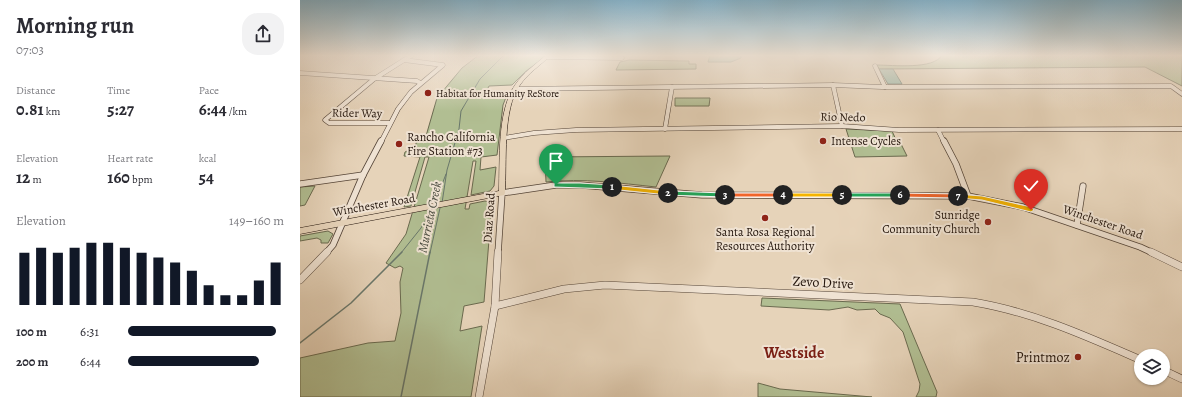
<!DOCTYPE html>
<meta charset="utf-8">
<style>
body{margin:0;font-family:Alegreya,serif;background:#f2f2f3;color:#2b2b33;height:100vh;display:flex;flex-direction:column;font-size:15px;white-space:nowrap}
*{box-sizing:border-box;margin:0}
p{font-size:13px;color:#7c7c81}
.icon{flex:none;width:22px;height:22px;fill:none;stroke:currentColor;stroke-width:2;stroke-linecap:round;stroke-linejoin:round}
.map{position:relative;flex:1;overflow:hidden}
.details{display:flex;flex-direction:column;background:#fff;width:300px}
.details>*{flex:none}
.controls{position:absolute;left:834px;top:349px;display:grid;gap:8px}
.controls a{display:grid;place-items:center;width:36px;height:36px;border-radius:50%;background:#fff;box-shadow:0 1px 3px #0004;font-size:20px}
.pin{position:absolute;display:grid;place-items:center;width:34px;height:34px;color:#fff;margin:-41px -17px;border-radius:50% 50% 50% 0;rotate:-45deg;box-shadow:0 0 4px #0007}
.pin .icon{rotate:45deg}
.km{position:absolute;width:20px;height:20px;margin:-10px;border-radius:50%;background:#222;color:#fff;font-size:11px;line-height:20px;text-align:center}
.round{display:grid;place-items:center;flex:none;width:42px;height:42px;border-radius:16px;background:#f2f2f3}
.summary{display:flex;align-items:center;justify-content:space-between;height:68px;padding:0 16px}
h1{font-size:22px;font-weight:700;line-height:30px}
.figures{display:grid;grid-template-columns:repeat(3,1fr);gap:6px;height:68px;padding:4px 16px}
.figures div{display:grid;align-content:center}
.figures b{font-size:17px;font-weight:700}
.figures small{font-size:11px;font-weight:400}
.figures p{font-size:11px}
.chart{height:112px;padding:8px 16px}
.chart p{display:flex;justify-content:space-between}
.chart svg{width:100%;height:72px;margin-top:4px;stroke:#111827;stroke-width:6}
ul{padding:0 16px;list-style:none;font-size:13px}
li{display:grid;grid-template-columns:64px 48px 1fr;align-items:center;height:30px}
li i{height:10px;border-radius:5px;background:#111827}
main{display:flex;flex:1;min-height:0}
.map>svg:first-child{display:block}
.green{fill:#b1be92;stroke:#6a6a4f}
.water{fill:#97b9aa;stroke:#69776b}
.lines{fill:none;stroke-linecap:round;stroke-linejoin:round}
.stream-far1{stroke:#69776b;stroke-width:1}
.stream{stroke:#69776b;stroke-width:1.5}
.minor-far2-casing{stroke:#544437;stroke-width:5}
.minor-far1-casing{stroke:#544437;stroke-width:7}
.minor-casing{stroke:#544437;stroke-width:8}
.major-casing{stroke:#23150c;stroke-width:1}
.minor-far2{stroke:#efe2d2;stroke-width:4}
.minor-far1{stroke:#efe2d2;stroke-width:5.5}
.minor{stroke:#efe2d2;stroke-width:7}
.major{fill:#e6d3b9;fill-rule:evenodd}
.split-1{fill:#22a559;stroke:#fff}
.split-2{fill:#f5b400;stroke:#fff}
.split-3{fill:#22a559;stroke:#fff}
.split-4{fill:#f0652b;stroke:#fff}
.split-5{fill:#f5b400;stroke:#fff}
.split-6{fill:#22a559;stroke:#fff}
.split-7{fill:#f0652b;stroke:#fff}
.split-8{fill:#f5b400;stroke:#fff}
.poi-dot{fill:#8f2418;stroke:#efe2d2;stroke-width:1.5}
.labels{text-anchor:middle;stroke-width:4;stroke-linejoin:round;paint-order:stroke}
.far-poi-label{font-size:10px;fill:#23150c;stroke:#efe2d2;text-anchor:start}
.street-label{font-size:12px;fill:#23150c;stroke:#efe2d2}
.poi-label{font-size:12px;fill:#23150c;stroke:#efe2d2;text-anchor:start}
.water-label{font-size:13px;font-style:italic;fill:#4c4e43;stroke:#efe2d2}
.near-street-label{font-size:14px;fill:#23150c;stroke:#efe2d2}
.near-poi-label{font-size:14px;fill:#23150c;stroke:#efe2d2;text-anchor:end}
.near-neighbourhood-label{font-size:16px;font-weight:bold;fill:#7a1f14;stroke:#efe2d2}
</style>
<main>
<section class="details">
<div class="summary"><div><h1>Morning run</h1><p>07:03</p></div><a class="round"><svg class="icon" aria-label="share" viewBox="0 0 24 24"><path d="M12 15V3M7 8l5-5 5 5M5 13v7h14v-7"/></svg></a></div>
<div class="figures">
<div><p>Distance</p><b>0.81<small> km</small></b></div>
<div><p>Time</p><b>5:27</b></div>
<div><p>Pace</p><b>6:44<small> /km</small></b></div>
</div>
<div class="figures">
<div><p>Elevation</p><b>12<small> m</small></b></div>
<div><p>Heart rate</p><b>160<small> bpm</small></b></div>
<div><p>kcal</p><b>54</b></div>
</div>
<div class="chart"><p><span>Elevation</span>149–160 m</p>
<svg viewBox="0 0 160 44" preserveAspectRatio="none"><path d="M5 44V12M15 44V9M25 44V12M35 44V9M45 44V6M55 44V6M65 44V9M75 44V12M85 44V15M95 44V18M105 44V23M115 44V32M125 44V38M135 44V38M145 44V29M155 44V18"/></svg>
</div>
<ul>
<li><b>100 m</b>6:31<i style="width:95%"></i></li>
<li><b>200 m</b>6:44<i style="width:84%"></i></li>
</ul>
</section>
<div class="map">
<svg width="882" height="397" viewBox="0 0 882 397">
<rect width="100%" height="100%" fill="#e6d3b9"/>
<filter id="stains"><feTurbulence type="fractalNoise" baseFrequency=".005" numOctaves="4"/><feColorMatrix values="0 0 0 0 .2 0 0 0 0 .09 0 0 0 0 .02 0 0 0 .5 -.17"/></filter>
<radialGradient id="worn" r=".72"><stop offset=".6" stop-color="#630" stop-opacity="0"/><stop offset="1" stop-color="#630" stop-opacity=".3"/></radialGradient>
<g class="green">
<path d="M 179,55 L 248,55 L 226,71 L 212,85 L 189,86 L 187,90 L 208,92 L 203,105 L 197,155 L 181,157 L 180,170 L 196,167 L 194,186 L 190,191 L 171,195 L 176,161 L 173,161 L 165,209 L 169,209 L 170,204 L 185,201 L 192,203 L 184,302 L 164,306 L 160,331 L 182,326 L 171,397 L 0,397 L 0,358 L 68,343 L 95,341 L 101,313 L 100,282 L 103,268 L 100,266 L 95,268 L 86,263 L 106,234 L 129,157 L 125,157 L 111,206 L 104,207 L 120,157 L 104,156 L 105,152 L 114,148 L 119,137 L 126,136 L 137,98 L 162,68 Z"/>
<path d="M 642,55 L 882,55 L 882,86 L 845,67 L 579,69 L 577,65 C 592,65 634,70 642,55 Z"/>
<path d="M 329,60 L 389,61 L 389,64 L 396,64 L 396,69 L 316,70 L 320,62 Z"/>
<path d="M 375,98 L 410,98 L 409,106 L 375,106 Z"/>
<path d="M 546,129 L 592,131 L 597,142 L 600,142 L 607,156 L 555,157 Z"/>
<path d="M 370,156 L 356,187 C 319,183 283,178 246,182 L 245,157 Z"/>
<path d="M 15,186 L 5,205 L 0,206 L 0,187 Z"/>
<path d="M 28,231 L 33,234 L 28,243 L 21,243 L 21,240 L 17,238 L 0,241 L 0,236 Z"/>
<path d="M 462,298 L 600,304 L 637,392 L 636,397 L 616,397 L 619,391 L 620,384 L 603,332 L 590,318 L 580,314 L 575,309 L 557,310 L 548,307 L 529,310 L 461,306 Z"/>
<path d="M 458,383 L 480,389 L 572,397 L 458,397 Z"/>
</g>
<g class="water">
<path d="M 410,55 L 441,55 L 441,58 L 431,62 L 408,62 Z"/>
<path d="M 579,69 L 593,69 L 602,84 L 588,84 Z"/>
</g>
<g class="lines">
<g class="stream-far1">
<path d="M 135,203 L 146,174"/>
<path d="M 142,203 L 147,170 L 159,129 L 161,111 L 180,79 L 204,55"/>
<path d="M 101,253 L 121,228 L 133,207"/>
<path d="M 130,253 L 140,208"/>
</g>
<g class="stream">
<path d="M 0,343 L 51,303 L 102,252"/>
<path d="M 101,397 L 130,252"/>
</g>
<defs>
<g id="minor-far2">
<path d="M 247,57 L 322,58"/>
<path d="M 575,66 L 585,87"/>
<path d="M 0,73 L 117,81 L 120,83"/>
<path d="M 533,85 L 542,126"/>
<path d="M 215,89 L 533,85 L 582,87 L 871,86 L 882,94"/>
<path d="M 90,123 L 29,123 L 25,120 L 74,79 L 112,55"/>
<path d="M 365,129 L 372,87"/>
<path d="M 638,130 L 644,142"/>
<path d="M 204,138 L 234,133 L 276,130 L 542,126 L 599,130 L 882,129"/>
<path d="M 81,142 L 98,109 L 111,92 L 143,65 L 104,60"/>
</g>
<g id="minor-far1">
<path d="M 644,141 L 656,164 L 668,196"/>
<path d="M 0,184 L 63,175"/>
<path d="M 777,225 L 783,186"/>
<path d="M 26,253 L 33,245 L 63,175 L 81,141"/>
<path d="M 198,253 L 202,193 L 256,185 L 280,185 L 402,195 L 668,196 L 723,207 L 840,247 L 853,253"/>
</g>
<g id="minor">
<path d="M 851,252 L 882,267"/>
<path d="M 0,280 L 27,252"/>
<path d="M 195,306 L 264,289 L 305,285 L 673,302 C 733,312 786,336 841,360"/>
<path d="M 863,370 L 882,379"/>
<path d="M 179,397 L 195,306 L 198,252"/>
</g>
<path id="major" d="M 246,55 L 251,55 C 241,65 228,73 220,85 C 202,109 207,163 205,193 L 204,195 L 0,234 L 0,228 L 199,191 C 200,160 197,111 215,85 C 223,73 235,65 246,55 Z"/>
</defs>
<use href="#minor-far2" class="minor-far2-casing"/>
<use href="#minor-far1" class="minor-far1-casing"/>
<use href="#minor" class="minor-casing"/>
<use href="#major" class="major-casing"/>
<use href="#minor-far2" class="minor-far2"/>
<use href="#minor-far1" class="minor-far1"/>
<use href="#minor" class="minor"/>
<use href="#major" class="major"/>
</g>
<linearGradient id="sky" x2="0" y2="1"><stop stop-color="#87b6cf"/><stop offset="0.5" stop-color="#f4ebe0"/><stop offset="1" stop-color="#f4ebe0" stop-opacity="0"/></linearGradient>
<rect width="882" height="111" fill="url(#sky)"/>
<path class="split-1" d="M 256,183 L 280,183 L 312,185 L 315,187 L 312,189 L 254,187 L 254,184 Z"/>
<path class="split-2" d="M 312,185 L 368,191 L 371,193 L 368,195 L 310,189 L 310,186 Z"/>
<path class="split-3" d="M 368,191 L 425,193 L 429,195 L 425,197 L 365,195 L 364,193 Z"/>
<path class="split-4" d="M 423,193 L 483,193 L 487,195 L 483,197 L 425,197 L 422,195 Z"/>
<path class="split-5" d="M 481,193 L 542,193 L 545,195 L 542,197 L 483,197 L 480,195 Z"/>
<path class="split-6" d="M 542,193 L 600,193 L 603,195 L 600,197 L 539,197 L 539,194 Z"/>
<path class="split-7" d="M 600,193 L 658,194 L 662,196 L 658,198 L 598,197 L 598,194 Z"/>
<path class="split-8" d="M 656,194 L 682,196 L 731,207 L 734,210 L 731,212 L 682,200 L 658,198 L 656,197 Z"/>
<g class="poi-dot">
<circle cx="128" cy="93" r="4"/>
<circle cx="523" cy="141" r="4"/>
<circle cx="99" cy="144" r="4"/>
<circle cx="465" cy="218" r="4"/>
<circle cx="688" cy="222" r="4"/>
<circle cx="778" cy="357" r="4"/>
</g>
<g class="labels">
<g class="far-poi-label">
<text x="136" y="97">Habitat for Humanity ReStore</text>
</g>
<g class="street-label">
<text transform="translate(57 113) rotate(1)" y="4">Rider Way</text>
<text transform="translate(543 117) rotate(1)" y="4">Rio Nedo</text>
<text transform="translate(74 205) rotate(-10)" y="4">Winchester Road</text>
<text transform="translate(189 218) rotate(-86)" y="4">Diaz Road</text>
<text transform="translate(803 222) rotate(19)" y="4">Winchester Road</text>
</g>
<g class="poi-label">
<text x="107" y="141">Rancho California<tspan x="107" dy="14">Fire Station #73</tspan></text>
<text x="531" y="145">Intense Cycles</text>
<text x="680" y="219" text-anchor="end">Sunridge<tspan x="680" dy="14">Community Church</tspan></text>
<text x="465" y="236" text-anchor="middle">Santa Rosa Regional<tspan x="465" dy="14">Resources Authority</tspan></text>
</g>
<g class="water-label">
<text transform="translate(129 217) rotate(-78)" y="5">Murrieta Creek</text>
</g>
<g class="near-street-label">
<text transform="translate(523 282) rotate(3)" y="5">Zevo Drive</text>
</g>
<g class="near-poi-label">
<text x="770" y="362">Printmoz</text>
</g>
<g class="near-neighbourhood-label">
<text x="494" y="358">Westside</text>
</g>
</g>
<rect width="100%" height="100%" filter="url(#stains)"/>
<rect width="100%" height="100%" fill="url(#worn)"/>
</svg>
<div class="controls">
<a><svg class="icon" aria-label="layers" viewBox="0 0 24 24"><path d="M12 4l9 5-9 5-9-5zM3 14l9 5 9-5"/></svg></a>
</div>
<div class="pin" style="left:256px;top:185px;background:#1e9e55"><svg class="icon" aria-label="arrive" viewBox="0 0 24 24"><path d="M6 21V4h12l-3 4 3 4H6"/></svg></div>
<div class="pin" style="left:731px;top:210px;background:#d93025"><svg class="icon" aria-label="check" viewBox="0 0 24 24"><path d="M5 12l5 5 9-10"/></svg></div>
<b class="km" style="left:312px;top:187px">1</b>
<b class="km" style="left:368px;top:193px">2</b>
<b class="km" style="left:425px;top:195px">3</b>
<b class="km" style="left:483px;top:195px">4</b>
<b class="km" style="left:542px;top:195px">5</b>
<b class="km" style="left:600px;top:195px">6</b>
<b class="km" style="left:658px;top:196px">7</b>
</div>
</main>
